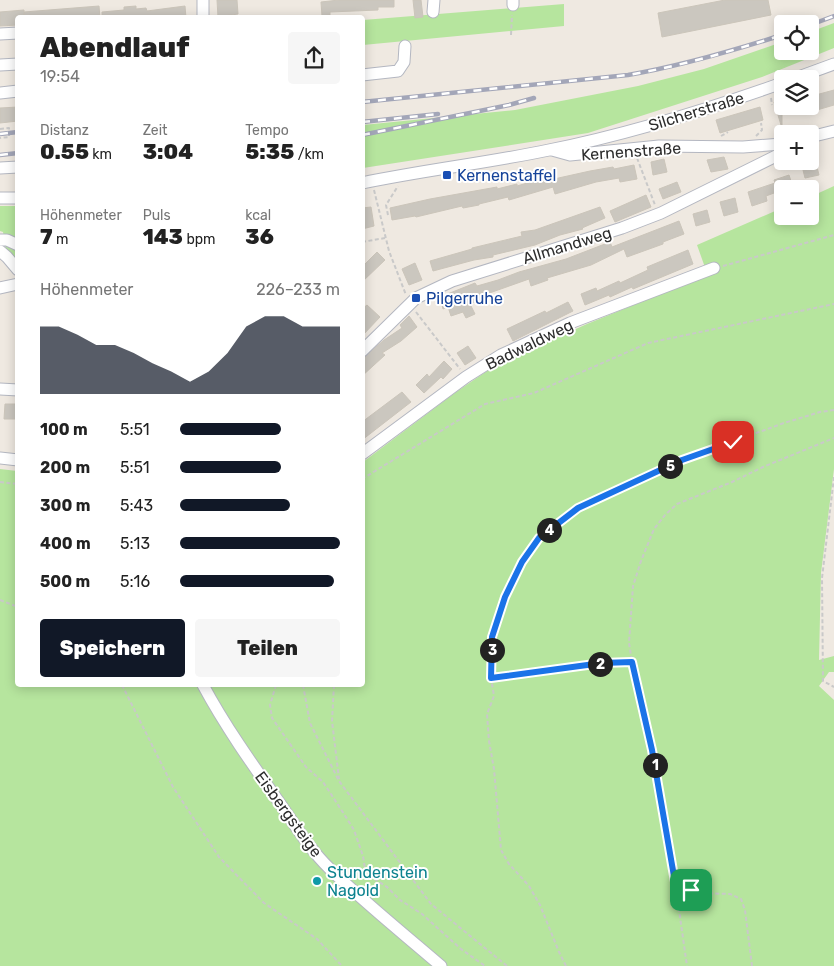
<!DOCTYPE html>
<html lang="de">
<meta charset="utf-8">
<style>
body{margin:0;font-family:Rubik,sans-serif;background:#f6f6f6;color:#222;height:100vh;display:flex;flex-direction:column;font-size:19px;white-space:nowrap}
*{box-sizing:border-box;margin:0}
p{font-size:16px;color:#767676}
.icon{flex:none;width:28px;height:28px;fill:none;stroke:currentColor;stroke-width:2;stroke-linecap:round;stroke-linejoin:round}
.map{position:relative;flex:1;overflow:hidden}
.drawer{position:absolute;left:15px;top:15px;width:350px;height:672px;display:flex;flex-direction:column;background:#fff;border-radius:5px;box-shadow:0 2px 12px #0003}
.drawer>*{flex:none}
.buttons{position:absolute;left:774px;top:15px;display:grid;gap:10px}
.buttons a{display:grid;place-items:center;width:45px;height:45px;border-radius:5px;background:#fff;box-shadow:0 2px 12px #0003;font-size:25px}
.pin{position:absolute;display:grid;place-items:center;width:42px;height:42px;color:#fff;margin:-21px;border-radius:10px;box-shadow:0 2px 8px #0006}
.km{position:absolute;width:25px;height:25px;margin:-12px;border-radius:50%;background:#222;color:#fff;font-size:14px;line-height:25px;text-align:center}
.round{display:grid;place-items:center;flex:none;width:52px;height:52px;border-radius:5px;background:#f6f6f6}
.overview{display:flex;align-items:center;justify-content:space-between;height:85px;padding:0 25px}
h1{font-size:28px;font-weight:800;line-height:38px}
.metrics{display:grid;grid-template-columns:repeat(3,1fr);gap:8px;height:85px;padding:5px 25px}
.metrics div{display:grid;align-content:center}
.metrics b{font-size:21px;font-weight:800}
.metrics small{font-size:14px;font-weight:400}
.metrics p{font-size:14px}
.chart{height:140px;padding:10px 25px}
.chart p{display:flex;justify-content:space-between}
.chart svg{width:100%;height:90px;margin-top:5px;fill:#111827;opacity:.7}
.action{display:flex;gap:10px;margin-top:auto;padding:10px 25px}
.action a{flex:1;height:58px;border-radius:5px;background:#111827;color:#fff;font-size:20px;font-weight:800;line-height:58px;text-align:center}
.action a+a{background:#f6f6f6;color:#222}
ul{padding:0 25px;list-style:none;font-size:16px}
li{display:grid;grid-template-columns:80px 60px 1fr;align-items:center;height:38px}
li i{height:12px;border-radius:6px;background:#111827}
.map>svg:first-child{display:block}
.green{fill:#b6e59e}
.building{fill:#cbc7bf;stroke:#cbc5ba}
.lines{fill:none;stroke-linecap:round;stroke-linejoin:round}
.minor-casing{stroke:#b4b7c1;stroke-width:13}
.path{stroke:#c9c9c9;stroke-width:2;stroke-dasharray:4 2.5;stroke-linecap:butt}
.minor{stroke:#fff;stroke-width:11}
.rail-casing{stroke:#a3a6b8;stroke-width:4.5}
.rail{stroke:#fff;stroke-width:2.5;stroke-dasharray:8;stroke-linecap:butt}
.route-casing{stroke:#fff;stroke-width:10}
.route{stroke:#1a73e8;stroke-width:6}
.transit-dot{fill:#1a4fb4;stroke:#fff;stroke-width:2}
.culture-dot{fill:#0f9aa8;stroke:#fff;stroke-width:2}
.labels{text-anchor:middle;stroke-width:4;stroke-linejoin:round;paint-order:stroke}
.street-label{font-size:16px;fill:#2e2e2e;stroke:#fff}
.transit-label{font-size:16px;fill:#164399;stroke:#fff;text-anchor:start}
.culture-label{font-size:16px;fill:#0d838f;stroke:#fff;text-anchor:start}
</style>
<div class="map">
<svg width="834" height="966" viewBox="0 0 834 966">
<rect width="100%" height="100%" fill="#efe9e1"/>
<g class="green">
<path d="M 564,4 L 564,26 L 363,45 L 363,20 Z"/>
<path d="M 834,23 L 834,48 L 762,77 L 588,133 L 363,168 L 363,125 L 515,110 L 638,86 L 704,69 L 782,42 L 782,51 L 810,51 L 810,32 Z"/>
<path d="M 834,186 L 834,469 L 821,573 L 819,660 L 834,656 L 834,672 L 829,672 L 819,686 L 834,700 L 834,966 L 0,966 L 0,469 L 17,471 L 18,685 L 362,685 L 363,462 L 456,392 L 496,365 L 587,324 L 673,289 L 707,273 L 697,245 L 782,208 L 782,216 L 810,216 L 810,197 Z"/>
<path d="M 0,206 L 17,206 L 17,264 L 6,250 L 3,232 L 0,231 Z"/>
</g>
<g class="building">
<path d="M 217,0 L 237,0 L 238,14 L 218,17 Z"/>
<path d="M 339,0 L 394,0 L 394,7 L 378,7 L 378,10 L 330,12 L 330,15 L 322,16 L 321,2 Z"/>
<path d="M 413,0 L 421,0 L 423,17 L 415,18 Z"/>
<path d="M 725,0 L 768,0 L 771,15 L 662,37 L 658,13 Z"/>
<path d="M 99,6 L 100,18 L 24,18 L 24,12 Z"/>
<path d="M 136,6 L 136,9 L 146,8 L 147,11 L 185,6 L 186,18 L 102,18 L 102,12 L 124,10 L 124,7 Z"/>
<path d="M 24,10 L 24,18 L 18,18 L 18,25 L 0,26 L 0,12 Z"/>
<path d="M 834,90 L 834,105 L 817,110 L 812,96 Z"/>
<path d="M 782,99 L 782,106 L 803,106 L 803,108 L 782,114 L 782,125 L 781,125 L 774,102 Z"/>
<path d="M 18,107 L 18,121 L 0,123 L 0,108 Z"/>
<path d="M 760,107 L 763,120 L 720,133 L 716,120 Z"/>
<path d="M 724,157 L 728,169 L 711,172 L 707,160 Z"/>
<path d="M 664,159 L 667,172 L 653,175 L 651,162 Z"/>
<path d="M 816,163 L 819,175 L 805,178 L 802,166 Z"/>
<path d="M 634,165 L 637,179 L 620,182 L 619,178 L 596,182 L 555,194 L 553,187 L 509,200 L 508,197 L 479,204 L 479,205 L 463,208 L 462,206 L 416,217 L 415,216 L 392,220 L 390,208 L 430,199 L 497,187 L 497,189 L 517,184 L 517,186 L 544,178 L 545,181 L 590,171 L 613,167 L 614,169 Z"/>
<path d="M 789,175 L 793,187 L 782,189 L 782,190 L 766,196 L 767,201 L 752,206 L 748,192 L 775,183 L 774,180 Z"/>
<path d="M 677,182 L 681,192 L 663,199 L 659,189 Z"/>
<path d="M 646,195 L 651,207 L 615,222 L 610,211 Z"/>
<path d="M 735,198 L 738,212 L 724,216 L 720,202 Z"/>
<path d="M 371,207 L 374,226 L 362,229 L 362,208 Z"/>
<path d="M 600,207 L 605,218 L 582,228 L 583,229 L 560,235 L 535,245 L 493,255 L 493,257 L 474,260 L 433,271 L 430,261 L 472,249 L 472,248 L 522,236 L 521,232 L 535,230 Z"/>
<path d="M 707,210 L 710,222 L 696,226 L 693,214 Z"/>
<path d="M 679,221 L 684,234 L 663,242 L 663,244 L 627,257 L 624,249 L 591,265 L 547,278 L 548,280 L 531,286 L 529,279 L 481,296 L 482,299 L 470,304 L 475,314 L 466,318 L 463,312 L 451,316 L 448,307 L 443,309 L 440,297 L 475,283 L 477,286 L 498,280 L 519,272 L 566,259 L 610,242 L 612,247 Z"/>
<path d="M 688,250 L 693,264 L 633,289 L 632,287 L 610,297 L 609,295 L 585,305 L 581,294 L 596,288 L 597,291 L 619,281 L 620,283 L 648,270 L 647,267 Z"/>
<path d="M 377,252 L 385,260 L 362,282 L 362,267 Z"/>
<path d="M 415,263 L 422,280 L 409,285 L 402,269 Z"/>
<path d="M 568,302 L 573,311 L 513,341 L 507,329 L 545,311 L 546,313 Z"/>
<path d="M 367,305 L 380,317 L 362,336 L 362,309 Z"/>
<path d="M 409,316 L 417,327 L 401,341 L 382,353 L 385,355 L 362,376 L 362,359 L 384,340 L 402,328 L 400,325 Z"/>
<path d="M 468,346 L 476,358 L 465,365 L 457,353 Z"/>
<path d="M 444,361 L 452,369 L 443,379 L 441,377 L 424,393 L 416,385 L 427,374 L 429,377 Z"/>
<path d="M 402,392 L 411,402 L 362,440 L 362,422 Z"/>
<path d="M 5,404 L 16,404 L 16,419 L 4,419 Z"/>
</g>
<g class="lines">
<defs>
<g id="minor">
<path d="M 203,0 L 203,18"/>
<path d="M 513,5 L 513,0"/>
<path d="M 433,12 L 434,0"/>
<path d="M 0,34 L 18,33"/>
<path d="M 0,65 L 18,64"/>
<path d="M 362,75 L 398,71 L 404,62 L 405,46"/>
<path d="M 793,79 L 834,64"/>
<path d="M 0,93 L 18,91"/>
<path d="M 810,137 L 834,131"/>
<path d="M 552,150 L 570,155 L 659,146 L 743,147 L 782,144"/>
<path d="M 0,168 L 18,167"/>
<path d="M 362,183 C 424,170 487,163 549,150 C 629,134 706,110 782,83"/>
<path d="M 0,198 L 18,198"/>
<path d="M 0,240 L 7,240 L 18,245"/>
<path d="M 0,251 L 7,257 L 18,270"/>
<path d="M 0,288 L 18,284"/>
<path d="M 362,351 L 416,298 L 452,281 L 622,228 L 661,213 L 782,153"/>
<path d="M 0,389 L 18,390"/>
<path d="M 362,454 L 466,377 L 501,355 L 570,323 L 714,268"/>
<path d="M 0,458 L 18,460"/>
<path d="M 203,685 C 225,726 252,764 279,802 C 295,825 310,850 330,869 C 365,903 404,934 441,966"/>
</g>
</defs>
<use href="#minor" class="minor-casing"/>
<g class="path">
<path d="M 511,35 L 512,15"/>
<path d="M 771,98 L 772,105"/>
<path d="M 0,129 L 9,128 L 9,137 L 0,138"/>
<path d="M 721,136 L 728,132"/>
<path d="M 756,136 L 762,130 L 761,123"/>
<path d="M 637,158 L 655,205"/>
<path d="M 374,190 L 389,251 L 406,295"/>
<path d="M 388,215 L 386,205 L 398,186"/>
<path d="M 362,242 L 385,238"/>
<path d="M 723,266 L 834,235"/>
<path d="M 416,312 L 460,369"/>
<path d="M 834,477 L 822,578 L 823,681 L 834,687"/>
<path d="M 362,479 L 485,404 L 534,393 L 648,343 L 834,304"/>
<path d="M 0,482 L 18,484"/>
<path d="M 0,600 L 18,607"/>
<path d="M 492,678 L 602,663 L 632,662"/>
<path d="M 122,685 L 173,787 L 219,857 L 264,903 L 317,939 L 342,966"/>
<path d="M 276,685 L 270,705 L 272,718 L 306,767 L 323,782 L 344,814 L 354,830 L 363,856 L 365,869 L 376,880 L 387,887 L 400,900 L 422,914 L 461,949 L 485,966"/>
<path d="M 303,685 L 310,723 L 339,781 L 431,904 L 507,966"/>
<path d="M 334,685 L 332,721 L 339,779"/>
<path d="M 675,882 L 687,966"/>
<path d="M 566,966 L 559,952 L 540,905 L 529,886 L 509,864 L 501,850 L 494,769 L 489,741 L 487,714 L 494,696 L 491,678 L 492,637 L 505,597 L 522,562 L 539,538 L 578,508 L 682,460 L 784,423 L 820,412 L 834,410"/>
<path d="M 752,966 L 745,910 L 741,899 L 730,894 L 698,893 L 675,882 L 653,750 L 632,662 L 629,643 L 633,586 L 641,561 L 654,529 L 665,515 L 677,504 L 732,482 L 763,467 L 834,438"/>
</g>
<use href="#minor" class="minor"/>
<defs>
<g id="rail">
<path d="M 810,25 L 834,16"/>
<path d="M 362,102 L 628,75 C 681,66 732,51 782,35"/>
<path d="M 362,122 L 438,114"/>
<path d="M 0,134 L 18,132"/>
<path d="M 362,135 L 509,105 L 534,98"/>
<path d="M 0,155 L 18,153"/>
</g>
</defs>
<use href="#rail" class="rail-casing"/>
<use href="#rail" class="rail"/>
</g>
<g class="lines">
<defs>
<path id="route" d="M 691,890 L 675,882 L 652,750 L 632,662 L 602,663 L 491,678 L 492,637 L 505,597 L 522,562 L 539,538 L 578,508 L 682,460 L 733,442"/>
</defs>
<use href="#route" class="route-casing"/>
<use href="#route" class="route"/>
</g>
<g class="transit-dot">
<rect x="442" y="170" width="10" height="10" rx="2.5"/>
<rect x="411" y="293" width="10" height="10" rx="2.5"/>
</g>
<circle class="culture-dot" cx="317" cy="881" r="5"/>
<g class="labels">
<g class="street-label">
<text transform="translate(696 111) rotate(-17)" y="6">Silcherstraße</text>
<text transform="translate(631 151) rotate(-4)" y="6">Kernenstraße</text>
<text transform="translate(567 245) rotate(-17)" y="6">Allmandweg</text>
<text transform="translate(529 344) rotate(-26)" y="6">Badwaldweg</text>
<text transform="translate(289 814) rotate(54)" y="6">Eisbergsteige</text>
</g>
<g class="transit-label">
<text x="457" y="181">Kernenstaffel</text>
<text x="426" y="304">Pilgerruhe</text>
</g>
<g class="culture-label">
<text x="327" y="878">Stundenstein<tspan x="327" dy="18">Nagold</tspan></text>
</g>
</g>
</svg>
<div class="buttons">
<a><svg class="icon" aria-label="locate" viewBox="0 0 24 24"><circle cx="12" cy="12" r="6"/><path d="M12 2v4M12 18v4M2 12h4M18 12h4"/></svg></a>
<a><svg class="icon" aria-label="layers" viewBox="0 0 24 24"><path d="M12 4l9 5-9 5-9-5zM3 14l9 5 9-5"/></svg></a>
<a>+</a>
<a>−</a>
</div>
<div class="pin" style="left:691px;top:890px;background:#1e9e55"><svg class="icon" aria-label="arrive" viewBox="0 0 24 24"><path d="M6 21V4h12l-3 4 3 4H6"/></svg></div>
<div class="pin" style="left:733px;top:442px;background:#d93025"><svg class="icon" aria-label="check" viewBox="0 0 24 24"><path d="M5 12l5 5 9-10"/></svg></div>
<b class="km" style="left:655px;top:765px">1</b>
<b class="km" style="left:600px;top:664px">2</b>
<b class="km" style="left:492px;top:650px">3</b>
<b class="km" style="left:549px;top:530px">4</b>
<b class="km" style="left:670px;top:466px">5</b>
<section class="drawer">
<div class="overview"><div><h1>Abendlauf</h1><p>19:54</p></div><a class="round"><svg class="icon" aria-label="share" viewBox="0 0 24 24"><path d="M12 15V3M7 8l5-5 5 5M5 13v7h14v-7"/></svg></a></div>
<div class="metrics">
<div><p>Distanz</p><b>0.55<small> km</small></b></div>
<div><p>Zeit</p><b>3:04</b></div>
<div><p>Tempo</p><b>5:35<small> /km</small></b></div>
</div>
<div class="metrics">
<div><p>Höhenmeter</p><b>7<small> m</small></b></div>
<div><p>Puls</p><b>143<small> bpm</small></b></div>
<div><p>kcal</p><b>36</b></div>
</div>
<div class="chart"><p><span>Höhenmeter</span>226–233 m</p>
<svg viewBox="0 0 160 44" preserveAspectRatio="none"><path d="M0 44V11L10 11L20 15L30 20L40 20L50 24L60 29L70 33L80 38L90 33L100 24L110 11L120 6L130 6L140 11L150 11L160 11V44z"/></svg>
</div>
<ul>
<li><b>100 m</b>5:51<i style="width:63%"></i></li>
<li><b>200 m</b>5:51<i style="width:63%"></i></li>
<li><b>300 m</b>5:43<i style="width:69%"></i></li>
<li><b>400 m</b>5:13<i style="width:100%"></i></li>
<li><b>500 m</b>5:16<i style="width:96%"></i></li>
</ul>
<div class="action"><a>Speichern</a><a>Teilen</a></div>
</section>
</div>
